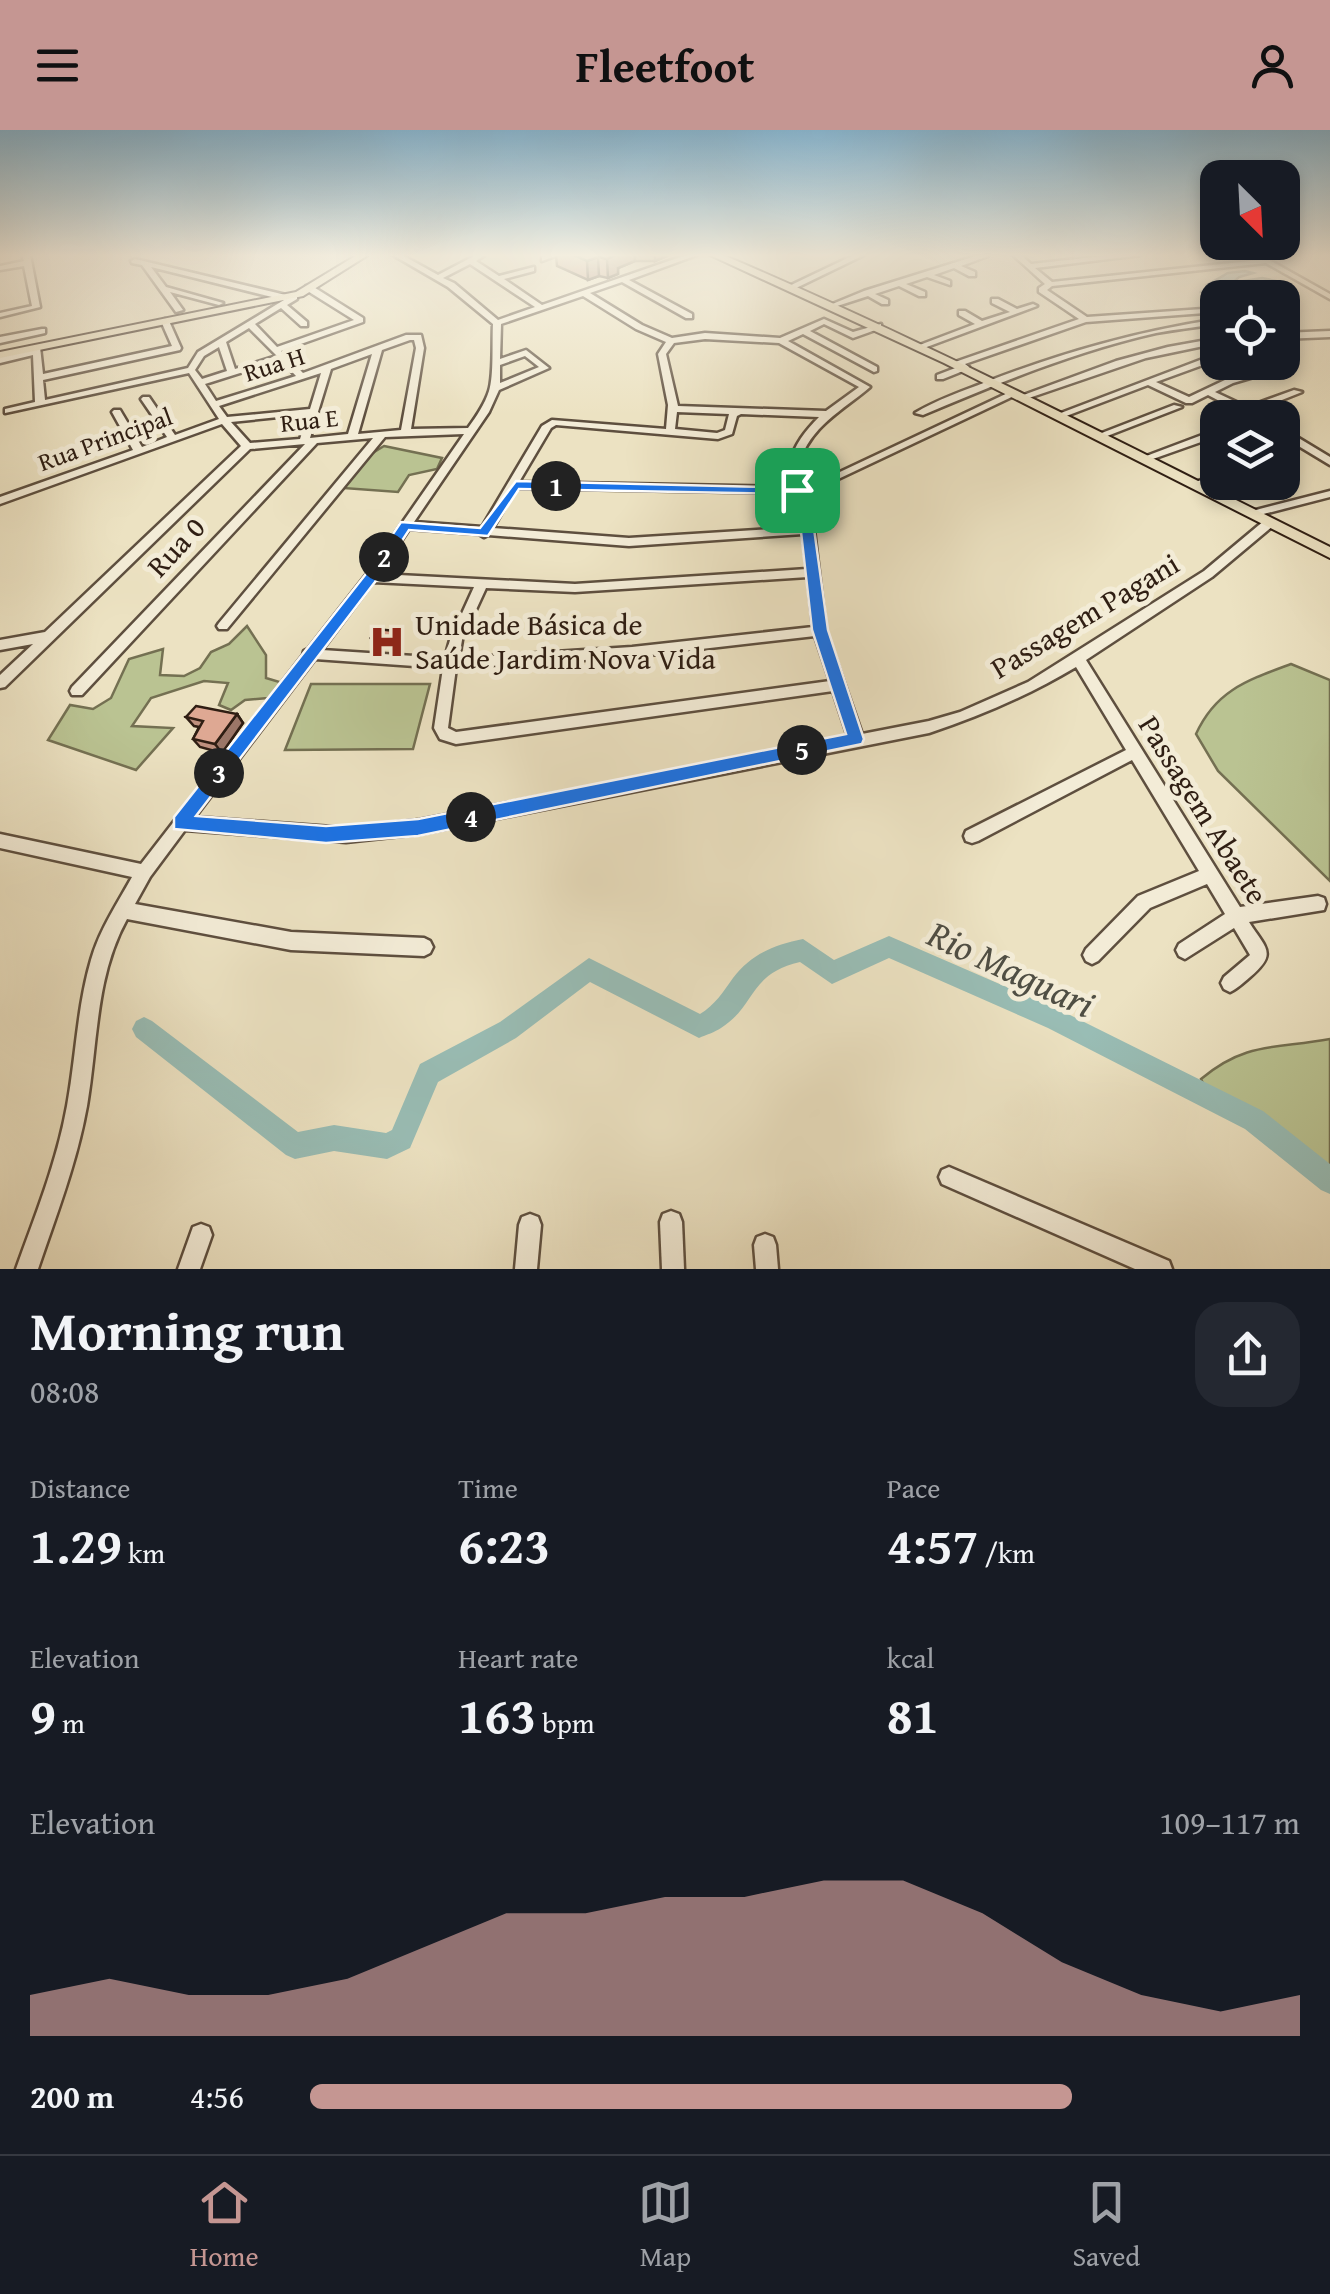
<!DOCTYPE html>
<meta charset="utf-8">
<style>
body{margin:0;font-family:"Gentium Book Plus",serif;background:#242831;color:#f1f3f6;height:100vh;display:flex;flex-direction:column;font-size:38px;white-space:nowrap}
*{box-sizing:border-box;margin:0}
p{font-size:32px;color:#9ea1a6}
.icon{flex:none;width:55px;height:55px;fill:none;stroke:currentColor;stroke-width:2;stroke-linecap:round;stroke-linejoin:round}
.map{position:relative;height:1139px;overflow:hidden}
.sheet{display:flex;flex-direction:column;background:#171b24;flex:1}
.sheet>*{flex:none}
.needle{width:65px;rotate:156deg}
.fabs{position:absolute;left:1200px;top:30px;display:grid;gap:20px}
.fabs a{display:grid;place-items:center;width:100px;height:100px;border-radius:20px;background:#171b24;box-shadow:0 5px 15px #0003;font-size:50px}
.pin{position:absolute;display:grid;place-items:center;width:85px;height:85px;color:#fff;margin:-42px;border-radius:20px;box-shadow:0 5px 15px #0006}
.km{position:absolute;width:50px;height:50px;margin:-25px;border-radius:50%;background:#222;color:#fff;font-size:28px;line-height:50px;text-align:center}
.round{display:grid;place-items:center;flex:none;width:105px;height:105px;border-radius:30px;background:#242831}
.headline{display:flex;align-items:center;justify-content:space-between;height:170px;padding:0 30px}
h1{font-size:55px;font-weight:700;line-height:75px}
.metrics{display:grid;grid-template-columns:repeat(3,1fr);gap:15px;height:170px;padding:10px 30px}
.metrics div{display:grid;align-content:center}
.metrics b{font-size:50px;font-weight:700}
.metrics small{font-size:28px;font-weight:400}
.metrics p{font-size:28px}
.chart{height:280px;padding:20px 30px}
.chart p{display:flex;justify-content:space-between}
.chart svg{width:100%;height:180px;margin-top:10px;fill:#c59692;opacity:.7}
ul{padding:0 30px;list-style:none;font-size:32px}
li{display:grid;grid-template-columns:160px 120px 1fr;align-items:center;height:75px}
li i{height:25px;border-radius:12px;background:#c59692}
header{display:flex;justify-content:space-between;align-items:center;height:130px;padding:0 30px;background:#c59692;color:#111;font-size:45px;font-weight:700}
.dock{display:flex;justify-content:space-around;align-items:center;height:140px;border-top:2px solid #363941;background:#171b24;font-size:28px;color:#9ea1a6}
.dock a{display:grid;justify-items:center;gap:5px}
.dock .selected{color:#c59692}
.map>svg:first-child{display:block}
.green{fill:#bac392;stroke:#747052;stroke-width:2.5}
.water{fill:#99bdb5;stroke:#6f7d74;stroke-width:2.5}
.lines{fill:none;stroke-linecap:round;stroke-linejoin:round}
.river{fill:#99bdb5;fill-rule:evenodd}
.minor-casing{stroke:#5e4f3f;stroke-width:5}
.major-casing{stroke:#2f1e13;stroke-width:4}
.minor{fill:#f3ecd7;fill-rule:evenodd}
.major{fill:#ece2c2;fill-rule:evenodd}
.wall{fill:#bf907e;stroke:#2f1e13;stroke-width:2.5}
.shaded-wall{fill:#9b7667;stroke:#2f1e13;stroke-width:2.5}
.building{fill:#dea893;stroke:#2f1e13;stroke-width:2.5}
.route{fill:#1a73e8;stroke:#fff;stroke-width:2.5;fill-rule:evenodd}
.labels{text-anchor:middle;stroke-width:10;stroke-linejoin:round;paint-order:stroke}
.far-street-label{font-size:25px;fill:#2f1e13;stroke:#f3ecd7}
.street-label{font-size:30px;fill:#2f1e13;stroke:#f3ecd7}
.poi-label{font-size:30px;fill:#2f1e13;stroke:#f3ecd7;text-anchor:start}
.near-water-label{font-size:38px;font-style:italic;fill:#4f4e44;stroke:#f3ecd7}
</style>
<header><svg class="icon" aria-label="menu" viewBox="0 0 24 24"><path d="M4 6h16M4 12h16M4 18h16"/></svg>Fleetfoot<svg class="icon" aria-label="person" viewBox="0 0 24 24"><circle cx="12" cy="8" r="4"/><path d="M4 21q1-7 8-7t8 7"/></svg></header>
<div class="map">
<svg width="1330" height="1139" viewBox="0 0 1330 1139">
<rect width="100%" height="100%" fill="#ece2c2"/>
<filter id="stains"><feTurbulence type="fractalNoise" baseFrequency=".002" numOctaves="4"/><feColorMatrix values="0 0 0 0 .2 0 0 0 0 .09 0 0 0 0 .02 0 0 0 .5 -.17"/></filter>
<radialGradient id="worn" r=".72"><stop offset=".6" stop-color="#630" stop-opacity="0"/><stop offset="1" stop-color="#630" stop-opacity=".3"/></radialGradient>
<g class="green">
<path d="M 384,316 L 442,328 L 437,339 L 409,345 L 398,362 L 343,358 L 371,324 Z"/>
<path d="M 247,496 L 266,525 L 266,548 L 283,553 L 268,568 L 245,570 L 231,580 L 219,575 L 228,553 L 204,551 L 151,568 L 132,596 L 173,598 L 136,640 L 48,610 L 70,575 L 93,579 L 111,568 L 129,529 L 163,519 L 160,545 L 184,546 L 200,538 L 211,522 L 229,514 Z"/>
<path d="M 1291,534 L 1330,550 L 1330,751 L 1218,641 L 1196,604 C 1216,560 1248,550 1291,534 Z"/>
<path d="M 311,554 L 430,554 L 413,619 L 285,620 Z"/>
<path d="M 1330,909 L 1330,1055 L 1213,974 L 1201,949 C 1246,911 1277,919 1330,909 Z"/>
</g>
<path class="water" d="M 1245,141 L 1253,143 L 1239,147 L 1229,156 L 1246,154 L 1243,151 L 1262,148 L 1281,152 L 1284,162 L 1249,168 L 1221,163 L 1218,167 L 1200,162 L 1214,159 L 1207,155 L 1228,143 Z"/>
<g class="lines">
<path class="river" d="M 889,806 L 1064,882 L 1263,981 L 1330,1034 L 1330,1064 L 1321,1060 L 1245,999 L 1048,898 L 889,828 L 832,854 L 800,832 C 748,844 757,875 721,898 C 715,902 706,905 699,908 L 590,852 L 516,908 L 438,952 L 410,1018 L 387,1029 L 334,1021 L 295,1029 L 286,1025 L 136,907 L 132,899 L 136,891 L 144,887 L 152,891 L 298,1002 L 334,995 L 386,1003 L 392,1000 L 420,934 L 500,892 L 589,828 L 700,884 C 715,875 723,862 733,848 C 751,824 774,815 803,809 L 834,830 Z"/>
<defs>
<g id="minor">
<path d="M 22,125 L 30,125 L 40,177 L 0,187 L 0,183 L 32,176 L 24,136 L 0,140 L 0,136 L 24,131 Z"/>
<path d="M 393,125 L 402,125 L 438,145 L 476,125 L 485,125 L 476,131 L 499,146 L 534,137 L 534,141 L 504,149 L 542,175 L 686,125 L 697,125 L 629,150 L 692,184 L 692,188 L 686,188 L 622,152 L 590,163 L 642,195 L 672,208 L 705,203 L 780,208 L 824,189 L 853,202 L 881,194 L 881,198 L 853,208 L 824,194 L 810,201 L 877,237 L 877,241 L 874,242 L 803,204 L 788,211 L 870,257 C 842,281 810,296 799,334 L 804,345 L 799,357 L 812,383 L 826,501 L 862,604 L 929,591 L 960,582 L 1028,552 L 1204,441 L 1265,390 L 1273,390 L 1273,396 L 1212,447 L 1086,530 L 1240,777 L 1318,766 L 1324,768 L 1326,774 L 1324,780 L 1249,792 C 1266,819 1278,823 1250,847 C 1243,853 1238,858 1230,862 L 1224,859 L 1221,853 L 1224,847 L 1250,825 L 1234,798 L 1185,829 L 1179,826 L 1176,820 L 1179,814 L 1225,784 L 1207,754 L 1150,778 L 1098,831 L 1092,834 L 1086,831 L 1083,825 L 1086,819 L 1138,766 L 1199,741 L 1132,630 L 978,711 L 972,713 L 966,711 L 964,706 L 966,701 L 1126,620 L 1076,537 C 1029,565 981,586 929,603 L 419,704 L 346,712 L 185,700 L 150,747 L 135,774 L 291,802 L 424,808 L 430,811 L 433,817 L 430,823 L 424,826 L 291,820 L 127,789 C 95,847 98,912 87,976 C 77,1032 56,1086 38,1139 L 16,1139 C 35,1086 57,1032 67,976 C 76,927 77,878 91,830 C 99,801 117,774 132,747 L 0,718 L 0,704 L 141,734 L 303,525 L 304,521 L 308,519 L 366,445 L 464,304 L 385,307 L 227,499 L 219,499 L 217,496 L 219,493 L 373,308 L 317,313 L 82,565 L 72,565 L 70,561 L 72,557 L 305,314 L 250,319 L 5,557 L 0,558 L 0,545 L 33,514 L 0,520 L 0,510 L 45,502 L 241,316 L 222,294 L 0,374 L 0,367 L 133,320 L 112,282 L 114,280 L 120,280 L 142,317 L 167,307 L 141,269 L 143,267 L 149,267 L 175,305 L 219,289 L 189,243 L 5,283 L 5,279 L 35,272 L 33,225 L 0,233 L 0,227 L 40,217 L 43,244 L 172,216 L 161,191 L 165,189 L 169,191 L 181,218 L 180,220 L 43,250 L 45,270 L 188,238 L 198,222 L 284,170 L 151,137 L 166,157 L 223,173 L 219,175 L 170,162 L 183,180 L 176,182 L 142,135 L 132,133 L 131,131 L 135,129 L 290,166 L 297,165 L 297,169 L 287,175 L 307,192 L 307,196 L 301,196 L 281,178 L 255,194 L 277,217 L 354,190 L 306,160 L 306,156 L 312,156 L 363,188 L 363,192 L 281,221 L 303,243 L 406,205 L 421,205 L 424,218 L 411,299 L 468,298 C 476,287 485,274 489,261 C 494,246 492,212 493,194 L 448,157 ZM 470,134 L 535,177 L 498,190 L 454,153 L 443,148 ZM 583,166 L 636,199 L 666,212 L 658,224 L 668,275 L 666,299 L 552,290 L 542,296 L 482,397 L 414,392 L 489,282 L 499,260 L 549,238 L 526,220 L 500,229 L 501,194 ZM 249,198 L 277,226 L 235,239 L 226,212 ZM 705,209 L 779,213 L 859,257 L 826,281 L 678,276 L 666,224 L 674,213 ZM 410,210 L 414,210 L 416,218 L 401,300 L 358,304 L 382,220 ZM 219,217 L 227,241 L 202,249 L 195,240 L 204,226 ZM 372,224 L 348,304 L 310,308 L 331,239 ZM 525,226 L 539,237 L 500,253 L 500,235 ZM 281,230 L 296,246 L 216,271 L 205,254 ZM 321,243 L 310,279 L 227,287 L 219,276 ZM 677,282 L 729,284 L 725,300 L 717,303 L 675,299 ZM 308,284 L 300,309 L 250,313 L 231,292 ZM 741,284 L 819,287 C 805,301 795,314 789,334 L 794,345 L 789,357 L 519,352 L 551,298 L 556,295 L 718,309 L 732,304 L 737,286 ZM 516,358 L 791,363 L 800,383 L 802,397 L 629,408 L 493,398 ZM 409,399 L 479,404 L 484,407 L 488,405 L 629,416 L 803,404 L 807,439 L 575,454 L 379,444 ZM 808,447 L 813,497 L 632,517 L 459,528 L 462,510 L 486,458 L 575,462 ZM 373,452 L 474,457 L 450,510 L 445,528 L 322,520 ZM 815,506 L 830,551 L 456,602 L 448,598 L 456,538 L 632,527 ZM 315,529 L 443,538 L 434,598 L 440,609 L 456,614 L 833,561 L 848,607 L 419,690 L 346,698 L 195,687 Z"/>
<path d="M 548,125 L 558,125 L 542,131 L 542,127 Z"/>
<path d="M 854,125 L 864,125 L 794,159 L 787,157 Z"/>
<path d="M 979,125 L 988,126 L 961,136 L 975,142 L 975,146 L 969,146 L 954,138 L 934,145 L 950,151 L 950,155 L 927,147 L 906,154 L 925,162 L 925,166 L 919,166 L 899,156 L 875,164 L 888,170 L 888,174 L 882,174 L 868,166 L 834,177 L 830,175 L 864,161 Z"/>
<path d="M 1013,125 L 1021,125 L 1031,134 L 1113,125 L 1140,125 L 1035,138 L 1052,152 L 1260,130 L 1258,128 L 1262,126 L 1330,164 L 1330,169 L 1266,133 L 1052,156 L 1047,160 L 1087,187 L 1218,178 L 1218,182 L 1086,192 L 965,234 L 969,237 L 968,239 L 943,249 L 937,249 L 937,245 L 958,237 L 955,236 L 955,232 L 1079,189 L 1039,162 L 1039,158 L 1045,154 Z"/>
<path d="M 992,169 L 998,169 L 1017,179 L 1033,174 L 1037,176 L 924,218 L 917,216 L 975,194 L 959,185 L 959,181 L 965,181 L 982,191 L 1010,182 L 992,173 Z"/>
<path d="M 1218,189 L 1218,194 C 1197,197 1177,199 1156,203 C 1076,221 999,253 923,285 L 915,283 C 936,270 963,261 986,252 C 1064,222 1135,202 1218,189 Z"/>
<path d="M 42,199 L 45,199 L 45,203 L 0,213 L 0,207 Z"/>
<path d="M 1330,201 L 1330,207 L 1282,209 L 1282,203 Z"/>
<path d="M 1218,208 L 1218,213 L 1146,228 L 1026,269 L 1018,267 L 1116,231 L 1168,217 Z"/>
<path d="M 1208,227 L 1211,228 L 1211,232 L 1156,252 L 1189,267 L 1227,249 L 1264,238 L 1267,239 L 1267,243 L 1233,253 L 1215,262 L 1247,277 L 1294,260 L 1302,262 L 1254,281 L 1265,288 L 1252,288 L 1208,265 L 1192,273 L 1186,273 L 1148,255 L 1061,288 L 1053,286 Z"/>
<path d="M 1012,261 L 1020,263 L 817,359 L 813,360 L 808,357 Z"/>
<path d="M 1174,275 L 1182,277 L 1102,308 L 1094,306 Z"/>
<path d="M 1282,298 L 1330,327 L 1330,335 L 1282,306 Z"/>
<path d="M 1218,299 L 1218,306 L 1150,330 L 1146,331 L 1141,328 Z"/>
<path d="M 1218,343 L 1218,350 L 1196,357 L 1191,354 Z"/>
<path d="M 1330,361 L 1330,367 L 1252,387 L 1246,384 L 1248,382 Z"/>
<path d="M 949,1037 L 1169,1131 L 1172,1139 L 1135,1139 L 942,1054 L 939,1047 L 942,1040 Z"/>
<path d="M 671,1081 L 679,1084 L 682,1092 L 684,1139 L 662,1139 L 660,1092 L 663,1084 Z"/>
<path d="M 530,1084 L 538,1087 L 541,1095 L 537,1139 L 515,1139 L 519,1095 L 522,1087 Z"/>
<path d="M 201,1094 L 209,1097 L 212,1105 L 200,1139 L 178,1139 L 193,1097 Z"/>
<path d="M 765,1104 L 773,1107 L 776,1115 L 778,1139 L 756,1139 L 754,1115 L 757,1107 Z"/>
</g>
<g id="major">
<path d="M 357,125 L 368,125 L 303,166 L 0,228 L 0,222 L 296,162 Z"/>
<path d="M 710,125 L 723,125 C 930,213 1129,317 1330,417 L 1330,428 L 944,233 Z"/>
</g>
</defs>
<use href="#minor" class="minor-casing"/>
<use href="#major" class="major-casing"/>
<use href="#minor" class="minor"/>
<use href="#major" class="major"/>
</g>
<g class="wall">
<path d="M 556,125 L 667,125 L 667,126 L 655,131 L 635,131 L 618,138 L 618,144 L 608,148 L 599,146 L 588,150 L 557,136 Z"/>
<path d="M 396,501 L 399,508 L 395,517 L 375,515 L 371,508 Z"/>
<path d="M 237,584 L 243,593 L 222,623 L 200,617 L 193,609 L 199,597 L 194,596 L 186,587 Z"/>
</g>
<g class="shaded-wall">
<path d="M 611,125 L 635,125 L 635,131 L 618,138 L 618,144 L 608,148 L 607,129 Z"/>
<path d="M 655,125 L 667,125 L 667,126 L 655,131 Z"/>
<path d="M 598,127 L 599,146 L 588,150 L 587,131 Z"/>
<path d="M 396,501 L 399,508 L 395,517 L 392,510 Z"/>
<path d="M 237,584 L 243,593 L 222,623 L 215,614 Z"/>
</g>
<g class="building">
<path d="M 574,125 L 616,125 L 607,129 L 598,127 L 587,131 Z"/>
<path d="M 376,499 L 396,501 L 392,510 L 371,508 Z"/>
<path d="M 196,576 L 237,584 L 215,614 L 193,609 L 203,591 L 186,587 Z"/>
</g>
<linearGradient id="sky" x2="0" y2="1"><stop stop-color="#88b8d4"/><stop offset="0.44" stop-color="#f6f2e4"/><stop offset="1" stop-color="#f6f2e4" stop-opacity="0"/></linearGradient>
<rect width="1330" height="285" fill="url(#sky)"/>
<path class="route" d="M 516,351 L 801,358 L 812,384 L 828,500 L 864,609 L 862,614 L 418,706 L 326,713 L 174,699 L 174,687 L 365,445 L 401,392 L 480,398 ZM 519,359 L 792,364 L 799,384 L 812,500 L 846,604 L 418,689 L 326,696 L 196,686 L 375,452 L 409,400 L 488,406 Z"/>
<defs>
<symbol id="hospital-bare" viewBox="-9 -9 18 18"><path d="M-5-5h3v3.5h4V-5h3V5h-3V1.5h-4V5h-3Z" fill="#8f2418" stroke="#f3ecd7" stroke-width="2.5" paint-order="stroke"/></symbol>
</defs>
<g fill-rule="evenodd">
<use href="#hospital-bare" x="362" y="487" width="50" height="50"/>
</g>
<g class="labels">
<g class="far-street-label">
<text transform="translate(274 234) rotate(-18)" y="9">Rua H</text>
<text transform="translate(309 290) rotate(-6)" y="9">Rua E</text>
<text transform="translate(105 309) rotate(-20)" y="9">Rua Principal</text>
</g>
<g class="street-label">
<text transform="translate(176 417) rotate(-47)" y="10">Rua 0</text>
<text transform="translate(1085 486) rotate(-31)" y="10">Passagem Pagani</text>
<text transform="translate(1203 680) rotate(58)" y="10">Passagem Abaete</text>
</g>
<g class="poi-label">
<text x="415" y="505">Unidade Básica de<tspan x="415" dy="34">Saúde Jardim Nova Vida</tspan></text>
</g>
<g class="near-water-label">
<text transform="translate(1011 839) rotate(25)" y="13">Rio Maguari</text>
</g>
</g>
<rect width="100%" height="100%" filter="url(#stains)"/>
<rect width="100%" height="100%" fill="url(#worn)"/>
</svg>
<div class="fabs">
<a><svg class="needle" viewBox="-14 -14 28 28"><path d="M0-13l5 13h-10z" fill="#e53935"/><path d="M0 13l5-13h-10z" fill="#9ea1a6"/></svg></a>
<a><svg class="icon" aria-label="locate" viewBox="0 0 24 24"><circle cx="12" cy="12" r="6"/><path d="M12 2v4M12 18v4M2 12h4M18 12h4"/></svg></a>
<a><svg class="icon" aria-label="layers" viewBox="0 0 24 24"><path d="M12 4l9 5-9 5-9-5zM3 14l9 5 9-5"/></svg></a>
</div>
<div class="pin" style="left:797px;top:360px;background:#1e9e55"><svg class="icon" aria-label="arrive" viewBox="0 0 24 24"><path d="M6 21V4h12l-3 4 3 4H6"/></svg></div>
<b class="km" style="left:556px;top:356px">1</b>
<b class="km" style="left:384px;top:427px">2</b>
<b class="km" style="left:219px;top:643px">3</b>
<b class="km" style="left:471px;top:687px">4</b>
<b class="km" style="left:802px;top:620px">5</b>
</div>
<section class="sheet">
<div class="headline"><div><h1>Morning run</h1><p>08:08</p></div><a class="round"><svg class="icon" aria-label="share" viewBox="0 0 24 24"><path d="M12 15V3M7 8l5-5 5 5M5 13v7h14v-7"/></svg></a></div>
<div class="metrics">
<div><p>Distance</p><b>1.29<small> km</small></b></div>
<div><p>Time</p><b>6:23</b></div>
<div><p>Pace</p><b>4:57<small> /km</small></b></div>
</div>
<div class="metrics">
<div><p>Elevation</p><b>9<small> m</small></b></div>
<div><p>Heart rate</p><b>163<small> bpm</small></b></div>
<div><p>kcal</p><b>81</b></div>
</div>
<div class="chart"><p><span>Elevation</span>109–117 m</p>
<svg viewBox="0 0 160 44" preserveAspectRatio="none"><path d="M0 44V34L10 30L20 34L30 34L40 30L50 22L60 14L70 14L80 10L90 10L100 6L110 6L120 14L130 26L140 34L150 38L160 34V44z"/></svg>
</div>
<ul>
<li><b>200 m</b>4:56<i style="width:77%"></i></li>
</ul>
</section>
<nav class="dock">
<a class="selected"><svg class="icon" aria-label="home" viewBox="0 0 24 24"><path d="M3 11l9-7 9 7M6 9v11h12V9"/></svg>Home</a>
<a><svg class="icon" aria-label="map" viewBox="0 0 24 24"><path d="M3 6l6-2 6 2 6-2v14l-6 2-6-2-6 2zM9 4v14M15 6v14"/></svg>Map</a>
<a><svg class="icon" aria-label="saved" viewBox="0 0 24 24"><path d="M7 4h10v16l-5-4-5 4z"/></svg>Saved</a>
</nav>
